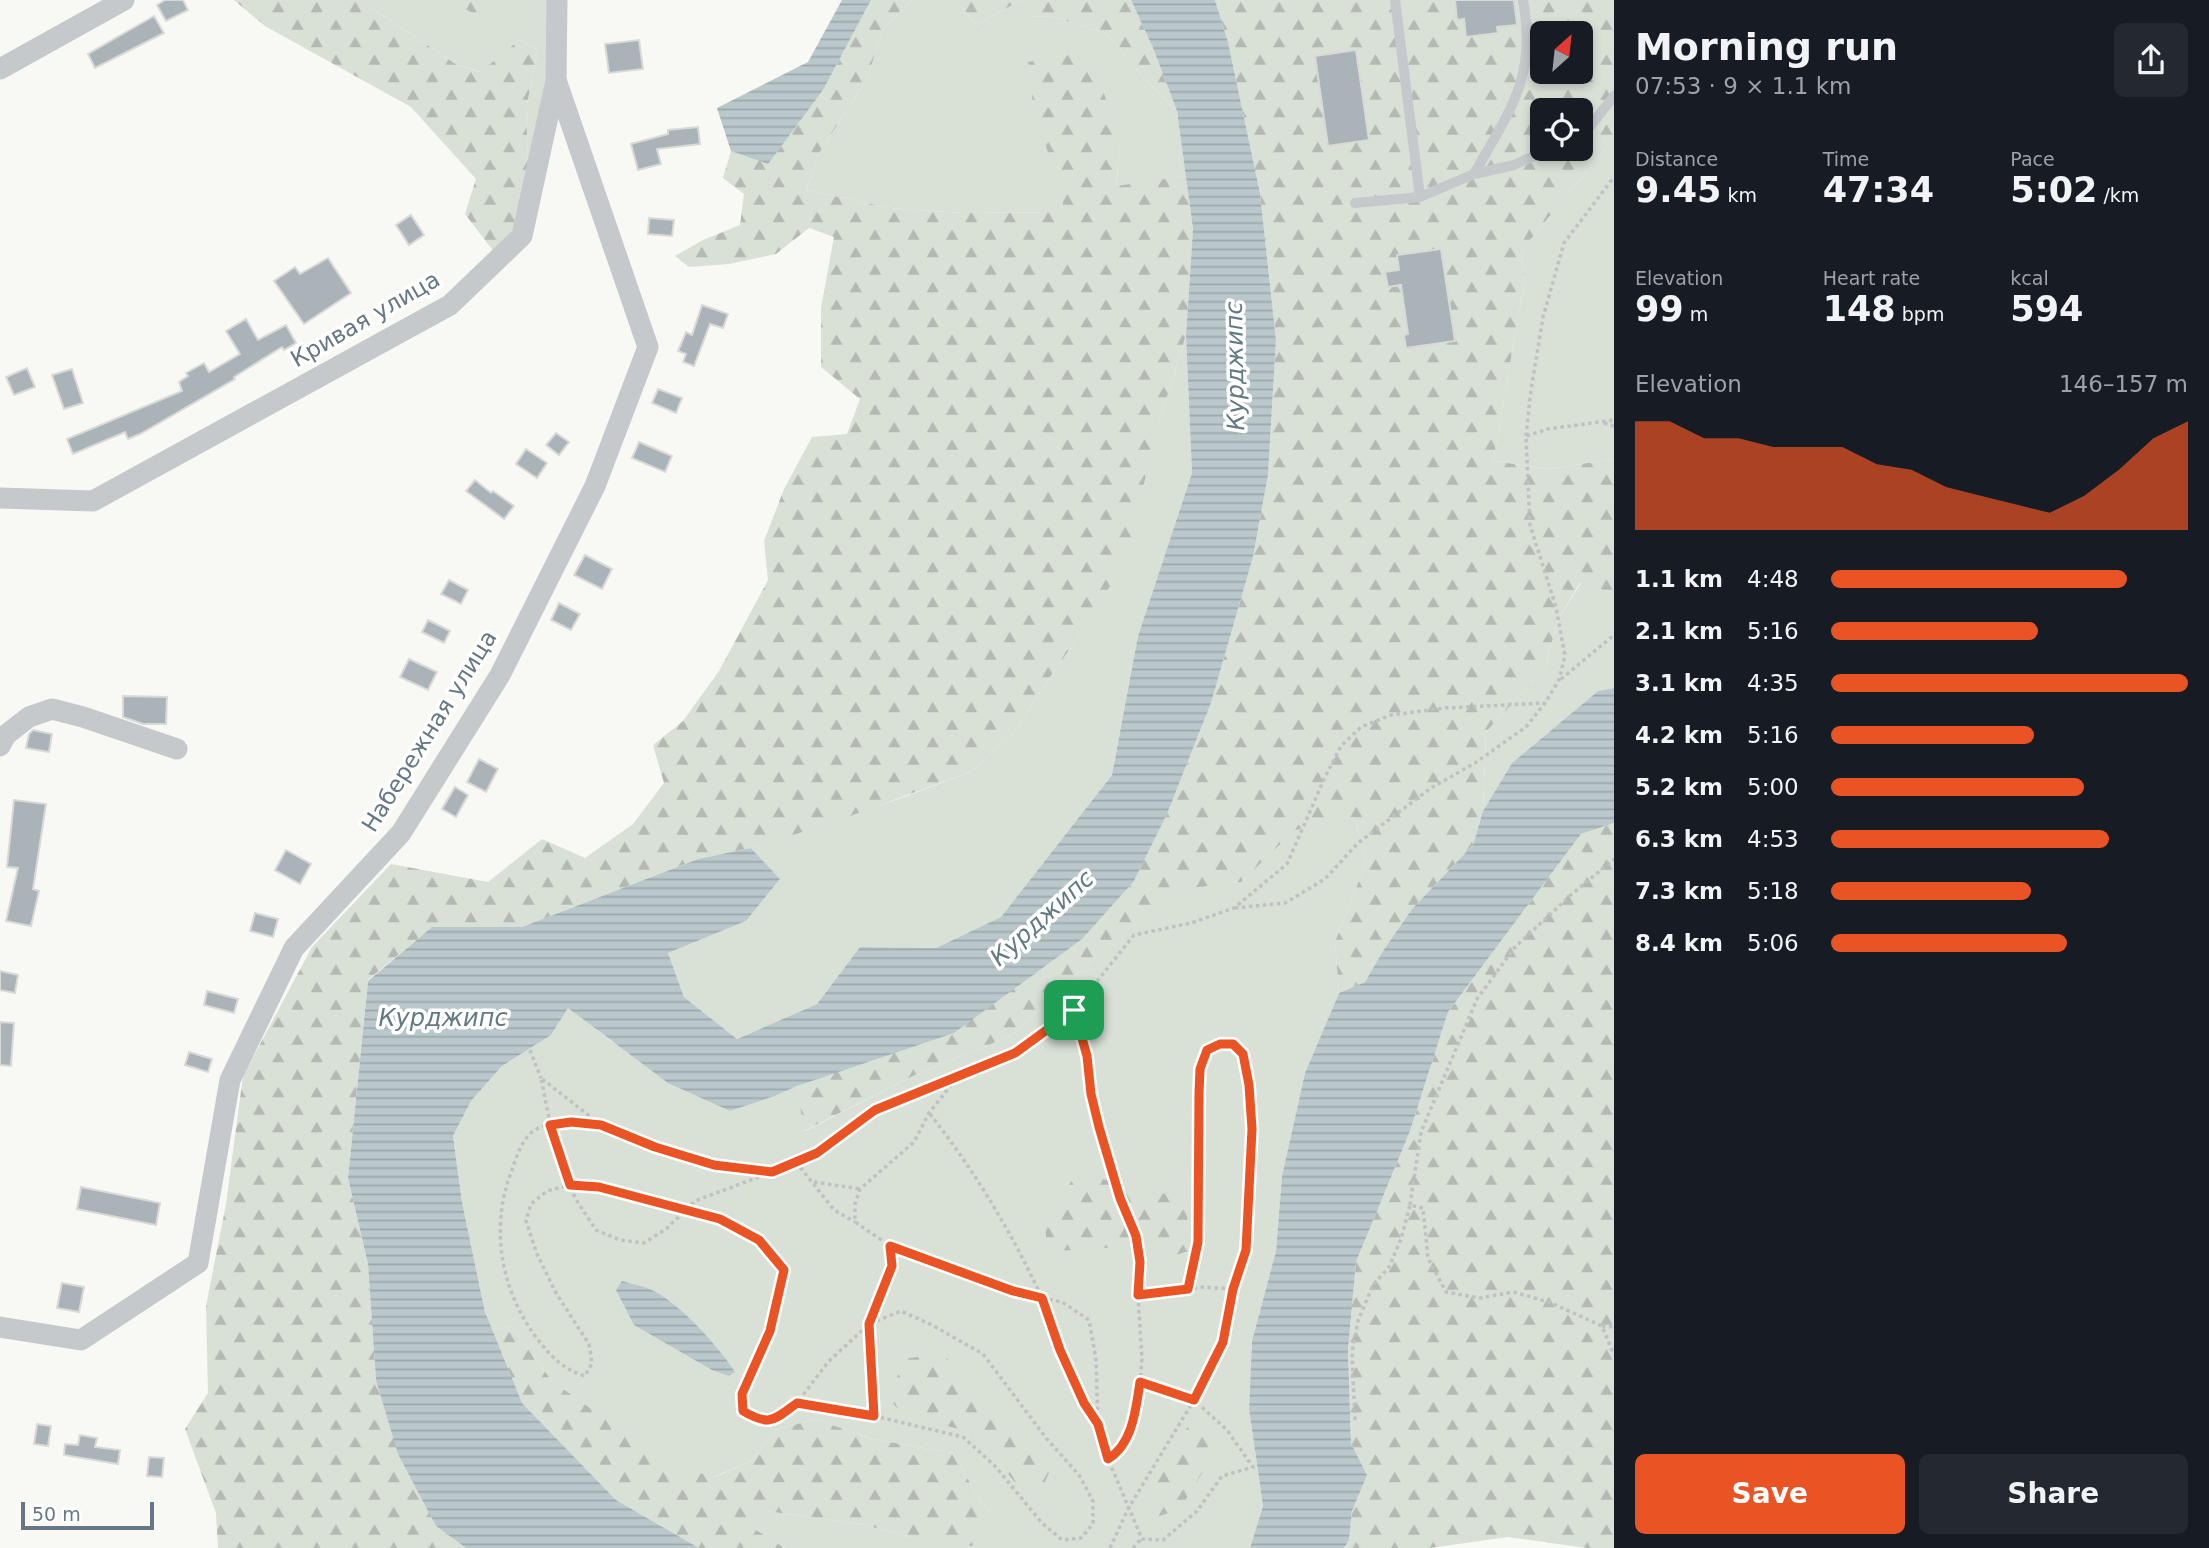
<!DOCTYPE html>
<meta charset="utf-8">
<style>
body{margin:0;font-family:"DejaVu Sans",sans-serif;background:#242831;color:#f1f3f6;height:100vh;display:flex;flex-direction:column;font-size:26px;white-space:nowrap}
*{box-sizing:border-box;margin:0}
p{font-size:23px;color:#9ea1a6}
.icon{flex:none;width:38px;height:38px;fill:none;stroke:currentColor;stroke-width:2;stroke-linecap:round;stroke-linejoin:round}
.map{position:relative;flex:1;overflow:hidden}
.drawer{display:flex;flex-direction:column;background:#171b24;width:595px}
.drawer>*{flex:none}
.needle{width:46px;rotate:27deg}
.tools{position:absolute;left:1530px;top:21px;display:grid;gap:14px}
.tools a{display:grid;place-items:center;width:63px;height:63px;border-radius:10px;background:#171b24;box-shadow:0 4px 10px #0003;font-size:35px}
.scale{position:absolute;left:21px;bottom:18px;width:133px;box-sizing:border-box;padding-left:7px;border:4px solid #667887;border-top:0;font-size:19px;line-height:24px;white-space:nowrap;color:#667887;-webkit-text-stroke:5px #fff;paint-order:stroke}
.pin{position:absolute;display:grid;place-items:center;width:60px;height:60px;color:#fff;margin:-30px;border-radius:14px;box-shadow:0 4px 10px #0006}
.round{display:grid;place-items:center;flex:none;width:74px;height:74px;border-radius:10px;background:#242831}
.head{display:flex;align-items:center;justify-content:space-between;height:119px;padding:0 21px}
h1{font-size:38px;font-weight:800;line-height:52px}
.figures{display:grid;grid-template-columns:repeat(3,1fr);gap:10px;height:119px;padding:7px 21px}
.figures div{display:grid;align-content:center}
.figures b{font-size:35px;font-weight:800}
.figures small{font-size:19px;font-weight:400}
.figures p{font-size:19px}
.chart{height:196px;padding:14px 21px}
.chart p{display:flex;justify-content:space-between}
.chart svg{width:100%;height:126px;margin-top:7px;fill:#ea5323;opacity:.7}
.primary-button{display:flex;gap:14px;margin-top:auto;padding:14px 21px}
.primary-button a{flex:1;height:80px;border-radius:10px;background:#ea5323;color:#fff;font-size:28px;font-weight:800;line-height:80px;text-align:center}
.primary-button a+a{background:#242831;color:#f1f3f6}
ul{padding:0 21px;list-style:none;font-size:23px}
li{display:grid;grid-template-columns:112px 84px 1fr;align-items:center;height:52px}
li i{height:18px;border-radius:9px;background:#ea5323}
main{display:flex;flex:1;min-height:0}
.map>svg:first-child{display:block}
.grass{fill:#d9e0d6}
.forest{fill:url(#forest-firs);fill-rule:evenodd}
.water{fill:url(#water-rules)}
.building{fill:#aab3b8;stroke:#d9dad7;stroke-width:2}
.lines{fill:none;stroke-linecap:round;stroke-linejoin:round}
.path{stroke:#bfc1c3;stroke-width:3.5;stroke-dasharray:3.5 3.5;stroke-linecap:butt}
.lane{stroke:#c5c9cc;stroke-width:10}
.street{stroke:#c5c9cc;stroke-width:21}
.route-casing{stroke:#fff;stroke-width:14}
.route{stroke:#ea5323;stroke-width:9}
.labels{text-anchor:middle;stroke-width:7;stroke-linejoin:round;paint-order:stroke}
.street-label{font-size:23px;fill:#667887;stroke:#fff}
.water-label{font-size:24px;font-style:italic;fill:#627a83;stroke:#fff}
</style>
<main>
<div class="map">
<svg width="1614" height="1548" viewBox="0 0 1614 1548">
<defs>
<pattern id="forest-firs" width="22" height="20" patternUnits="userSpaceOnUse" patternTransform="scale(1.75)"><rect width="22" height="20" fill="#d9e0d6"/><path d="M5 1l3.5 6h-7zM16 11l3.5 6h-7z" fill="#b4bab3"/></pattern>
<pattern id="water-rules" width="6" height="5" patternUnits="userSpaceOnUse" patternTransform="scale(1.75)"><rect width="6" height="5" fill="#bbc8cb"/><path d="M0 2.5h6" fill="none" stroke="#9ca7aa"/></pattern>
</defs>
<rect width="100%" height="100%" fill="#f8f8f5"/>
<g class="grass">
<path d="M 365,0 L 548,0 L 546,76 L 528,164 L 526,109 L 538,50 L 519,40 L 482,72 L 457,65 L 370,7 Z"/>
<path d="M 912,0 L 955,0 L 977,25 L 1021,0 L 1038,0 L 1030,17 L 1051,16 L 1107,34 L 1145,79 L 1177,111 L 1186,176 L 1116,187 L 1120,146 L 1074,54 L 1028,63 L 1066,212 L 961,213 L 891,208 L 806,190 L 819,153 L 867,79 L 883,29 Z"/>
<path d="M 1614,138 L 1614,459 L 1548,469 L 1493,461 L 1525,279 L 1521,251 Z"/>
<path d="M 1186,335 L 1192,473 L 1138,636 L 1112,775 L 1001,917 L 936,948 L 860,947 L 817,1004 L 737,1039 L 684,997 L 668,953 L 746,921 L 780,879 L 751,848 L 904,797 L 973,771 L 1014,732 L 1052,674 L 1083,631 L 1158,426 Z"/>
<path d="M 1581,583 L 1614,593 L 1614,688 L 1598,691 L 1512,763 L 1483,811 L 1486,732 L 1545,668 L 1558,619 Z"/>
<path d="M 1354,817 L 1367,860 L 1335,942 L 1339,993 L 1305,1073 L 1282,1176 L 1276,1251 L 1252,1341 L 1249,1409 L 1263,1506 L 1250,1548 L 785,1548 L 742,1522 L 766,1511 L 860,1524 L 914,1538 L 994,1517 L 980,1500 L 953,1453 L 872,1439 L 815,1419 L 776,1430 L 751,1461 L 714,1477 L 669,1465 L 552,1381 L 511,1326 L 492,1331 L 485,1312 L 462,1202 L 453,1136 L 471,1101 L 502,1066 L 551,1035 L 568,1007 L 611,1041 L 730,1111 L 775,1096 L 797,1086 L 805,1131 L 915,1075 L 1013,1035 L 1109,944 L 1182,888 L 1241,882 L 1295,829 Z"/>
</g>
<g class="forest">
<path d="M 234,0 L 365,0 L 370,7 L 457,65 L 481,72 L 519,40 L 538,50 L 526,109 L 528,164 L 513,231 L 494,252 L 465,214 L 476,179 L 411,107 L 265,26 Z"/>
<path d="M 450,0 L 502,0 L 502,1 L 474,14 Z"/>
<path d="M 871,0 L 912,0 L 883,29 L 867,79 L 819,153 L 806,190 L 891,208 L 961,213 L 1065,212 L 1054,169 L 1034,113 L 1028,62 L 1074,54 L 1100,80 L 1120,146 L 1116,186 L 1186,176 L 1193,229 L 1186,335 L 1158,426 L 1125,561 L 1083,631 L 1052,674 L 1014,732 L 973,771 L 831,823 L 751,848 L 698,859 L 522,927 L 432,927 L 368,980 L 348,1178 L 368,1264 L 376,1380 L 436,1526 L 466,1548 L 218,1548 L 216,1513 L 185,1429 L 208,1393 L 206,1306 L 226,1204 L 243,1076 L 312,947 L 391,864 L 488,882 L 542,839 L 585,858 L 633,824 L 664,783 L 653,745 L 683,721 L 719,671 L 768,580 L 764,541 L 784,489 L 812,437 L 847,434 L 860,399 L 821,367 L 821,308 L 834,237 L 809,228 L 776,254 L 729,264 L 689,267 L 675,256 L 703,240 L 740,225 L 744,194 L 723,178 L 731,151 L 768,163 L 823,90 Z"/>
<path d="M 955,0 L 1021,0 L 977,25 Z"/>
<path d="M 1038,0 L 1131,0 L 1153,48 L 1177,111 L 1145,79 L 1107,34 L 1051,16 L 1029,17 Z"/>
<path d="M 1215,0 L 1614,0 L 1614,138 L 1521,251 L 1525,279 L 1493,461 L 1548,469 L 1614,459 L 1614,593 L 1580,583 L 1558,619 L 1545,668 L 1486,732 L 1483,811 L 1473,845 L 1412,909 L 1383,951 L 1365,982 L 1339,993 L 1335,942 L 1367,860 L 1354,817 L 1295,830 L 1241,882 L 1182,889 L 1109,944 L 1013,1035 L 915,1075 L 804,1131 L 797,1086 L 873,1059 L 1134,881 L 1167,814 L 1211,703 L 1253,557 L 1268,475 L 1276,340 L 1260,193 L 1228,42 ZM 1542,33 L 1580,33 L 1580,72 L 1542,72 ZM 1542,110 L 1580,110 L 1580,149 L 1542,149 Z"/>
<path d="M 1614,823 L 1614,1548 L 1587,1548 L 1508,1537 L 1430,1548 L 1344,1548 L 1349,1540 L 1352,1511 L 1367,1475 L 1351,1443 L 1348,1350 L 1356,1262 L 1410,1131 L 1448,1012 L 1581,834 Z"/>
<path d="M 1094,1176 L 1150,1194 L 1183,1193 L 1187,1208 L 1188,1251 L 1168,1258 L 1149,1240 L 1100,1249 L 1048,1251 L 1044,1220 L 1073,1179 Z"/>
<path d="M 511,1326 L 552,1381 L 670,1465 L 715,1477 L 751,1461 L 776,1430 L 815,1419 L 872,1439 L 953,1453 L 980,1500 L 994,1517 L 972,1546 L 914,1538 L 860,1524 L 766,1511 L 743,1522 L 785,1548 L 699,1548 L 616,1500 L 522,1403 L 492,1331 Z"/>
<path d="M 943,1354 L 972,1386 L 1035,1447 L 1049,1473 L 1041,1490 L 1018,1486 L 988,1450 L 960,1429 L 927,1422 L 896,1407 L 888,1397 L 898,1375 L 909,1358 Z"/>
<path d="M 1188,1426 L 1205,1434 L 1218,1448 L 1179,1510 L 1152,1518 L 1156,1480 Z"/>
</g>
<g class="water">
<path d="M 842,0 L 871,0 L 823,90 L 768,164 L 731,151 L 717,108 L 808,62 Z"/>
<path d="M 1131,0 L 1215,0 L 1228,42 L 1260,193 L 1276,340 L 1268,475 L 1253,557 L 1211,703 L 1167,814 L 1134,881 L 1082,939 L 954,1033 L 797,1086 L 775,1096 L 730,1111 L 668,1083 L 568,1008 L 551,1035 L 502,1066 L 471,1101 L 453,1136 L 462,1202 L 485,1312 L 522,1403 L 616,1500 L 699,1548 L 466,1548 L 436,1526 L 398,1454 L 376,1380 L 368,1264 L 348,1178 L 368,981 L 432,927 L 522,927 L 698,859 L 751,848 L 780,879 L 746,921 L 668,953 L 684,997 L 737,1039 L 817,1004 L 860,947 L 936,948 L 1001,917 L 1112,775 L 1138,636 L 1192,473 L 1186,335 L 1193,229 L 1177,111 L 1153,48 Z"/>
<path d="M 1614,688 L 1614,823 L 1581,834 L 1448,1012 L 1410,1131 L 1356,1262 L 1348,1350 L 1351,1443 L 1367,1475 L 1352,1511 L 1349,1540 L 1344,1548 L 1250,1548 L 1263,1506 L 1249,1409 L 1252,1341 L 1276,1251 L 1282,1176 L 1305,1073 L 1339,993 L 1365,982 L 1383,951 L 1412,909 L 1473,845 L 1483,811 L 1512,763 L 1598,691 Z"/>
<path d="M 622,1281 C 632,1284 644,1286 654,1291 C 680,1304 719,1347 735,1372 L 729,1376 L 712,1370 L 634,1325 L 616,1290 Z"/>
</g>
<g class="building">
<path d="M 165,0 L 183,0 L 188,10 L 166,21 L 157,5 Z"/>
<path d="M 1455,0 L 1514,0 L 1517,25 L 1497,27 L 1498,33 L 1466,37 L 1464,19 L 1457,20 Z"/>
<path d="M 154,16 L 164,33 L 95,68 L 88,54 Z"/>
<path d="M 639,40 L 643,69 L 609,73 L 605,44 Z"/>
<path d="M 1356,50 L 1369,140 L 1328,146 L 1315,56 Z"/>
<path d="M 698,127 L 700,144 L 657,149 L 661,164 L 638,170 L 631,144 L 668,134 L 668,130 Z"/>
<path d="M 411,215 L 424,235 L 409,245 L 396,225 Z"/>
<path d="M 649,218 L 674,220 L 672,236 L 648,234 Z"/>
<path d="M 1441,249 L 1455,341 L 1406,348 L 1404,335 L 1408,334 L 1401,285 L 1388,287 L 1385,272 L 1399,270 L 1397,255 Z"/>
<path d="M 328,258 L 351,293 L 304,324 L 274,281 L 295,267 L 300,274 Z"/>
<path d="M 702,305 L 728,314 L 723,328 L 710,324 L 694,366 L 683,362 L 686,354 L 678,351 L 686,332 L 692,335 Z"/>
<path d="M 246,319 L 258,340 L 286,325 L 296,343 L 284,350 L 282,347 L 234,377 L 235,379 L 140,434 L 128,439 L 125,432 L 73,454 L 67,439 L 182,391 L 179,382 L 188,376 L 186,373 L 204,363 L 209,372 L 240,354 L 226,331 Z"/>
<path d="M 27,368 L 35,387 L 14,395 L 6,377 Z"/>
<path d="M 72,369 L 83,403 L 64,409 L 52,375 Z"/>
<path d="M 658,389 L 682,398 L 676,413 L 652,403 Z"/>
<path d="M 556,433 L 569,442 L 559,455 L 546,445 Z"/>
<path d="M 639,442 L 672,456 L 665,472 L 632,458 Z"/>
<path d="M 526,449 L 547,463 L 537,478 L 516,464 Z"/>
<path d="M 475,480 L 491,493 L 493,491 L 514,506 L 504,519 L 466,491 Z"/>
<path d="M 585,555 L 612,569 L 602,589 L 574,575 Z"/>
<path d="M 449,580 L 468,590 L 461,604 L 441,594 Z"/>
<path d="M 559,603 L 580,614 L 571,630 L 551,620 Z"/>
<path d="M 428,620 L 450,631 L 444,643 L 422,632 Z"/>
<path d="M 409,659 L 437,672 L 428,690 L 400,677 Z"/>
<path d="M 123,696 L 167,697 L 166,724 L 143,724 L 123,717 Z"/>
<path d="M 33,730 L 52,734 L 49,752 L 26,748 L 29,734 Z"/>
<path d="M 479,759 L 498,769 L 486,792 L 467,782 Z"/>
<path d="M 455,787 L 468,795 L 456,817 L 442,809 Z"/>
<path d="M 14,800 L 46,804 L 33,889 L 39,891 L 31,926 L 6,921 L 18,868 L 7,867 Z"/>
<path d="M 286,850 L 311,864 L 300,884 L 275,870 Z"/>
<path d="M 255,913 L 278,919 L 273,937 L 250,931 Z"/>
<path d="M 0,971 L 18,975 L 15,993 L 0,990 Z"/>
<path d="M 207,991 L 238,999 L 234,1013 L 204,1005 Z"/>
<path d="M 0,1022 L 14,1023 L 11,1066 L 0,1065 Z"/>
<path d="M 189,1052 L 212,1059 L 208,1072 L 185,1065 Z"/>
<path d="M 81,1187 L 160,1203 L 156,1225 L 77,1209 Z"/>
<path d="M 62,1283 L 84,1287 L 79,1312 L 57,1308 Z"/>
<path d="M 37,1424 L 51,1426 L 48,1446 L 34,1444 Z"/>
<path d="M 80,1435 L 97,1438 L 95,1447 L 120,1450 L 118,1464 L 64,1455 L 65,1444 L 78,1445 Z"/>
<path d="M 149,1457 L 164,1458 L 162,1477 L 147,1476 Z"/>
</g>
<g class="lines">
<g class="path">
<path d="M 1604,423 L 1614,426"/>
<path d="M 1526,436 L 1531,390 L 1543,317 L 1564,243 L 1614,177"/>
<path d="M 1561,679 L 1614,635"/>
<path d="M 1235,908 L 1285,903 L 1325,879 L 1358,843 L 1431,788 L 1475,763 L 1526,727 L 1545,703 L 1559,680 L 1565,656 L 1556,607 L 1530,525 L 1526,436 L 1548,429 L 1614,420"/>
<path d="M 530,1050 L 541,1078"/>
<path d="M 956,1079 L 929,1113 L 914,1142 L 860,1189 L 855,1204 L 855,1222 L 890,1246 L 1012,1291 L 1062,1302 L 1089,1320 L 1096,1359 L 1098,1424 L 1108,1459 L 1142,1539 L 1163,1540 L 1197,1511 L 1222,1476 L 1253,1467 L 1227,1430 L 1194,1400 L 1140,1382 L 1142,1359 L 1138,1295 L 1140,1262 L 1136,1236 L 1120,1198 L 1099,1127 L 1091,1094 L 1087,1056 L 1074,1010 L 1134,935 L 1191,923 L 1234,908 L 1287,864 L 1325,777 L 1341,746 L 1361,727 L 1391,715 L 1445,708 L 1545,703"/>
<path d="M 930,1114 C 974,1170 1011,1231 1041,1296 C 1050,1313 1053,1333 1061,1351 C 1071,1376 1083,1400 1097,1423"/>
<path d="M 601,1125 C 580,1123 551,1118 532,1132 C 522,1140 516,1158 512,1170 C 489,1228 501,1293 539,1341 C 552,1358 565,1370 585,1376 L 592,1363 L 589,1344 L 556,1293 L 537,1254 L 526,1221 L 531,1204 L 547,1191 L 570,1185 L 599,1187 L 720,1219 L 759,1240 L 784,1270 L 770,1331 L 742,1394 L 742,1411 L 760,1422 L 774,1420 L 797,1403 L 828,1362 L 869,1324 L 901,1311 L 932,1325 L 983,1354 L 1046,1438 L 1079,1475 L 1093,1501 L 1093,1524 L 1081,1538 L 1062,1540 L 1042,1523 L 995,1466 L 963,1437 L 874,1416 L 797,1403"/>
<path d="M 796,1162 L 834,1210 L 855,1222"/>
<path d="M 772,1172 L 695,1201 L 666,1229 L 644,1243 L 620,1240 L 596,1230 L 575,1198 L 553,1137 L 541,1078 L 601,1125 L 655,1147 L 714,1165 L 772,1172 L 817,1153 L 875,1110 L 1015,1053 L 1074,1010"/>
<path d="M 814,1182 L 860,1189"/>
<path d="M 1410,1205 L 1421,1132 L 1477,999 L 1515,947 L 1572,894 L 1614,859"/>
<path d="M 1138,1295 L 1204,1287 L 1233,1289 L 1246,1250 L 1252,1129 L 1249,1085 L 1243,1054 L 1233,1044 L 1220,1044 L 1207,1050 L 1200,1069 L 1198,1242 L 1188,1289"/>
<path d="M 1602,1326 L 1614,1327"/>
<path d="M 874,1416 L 869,1324 L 892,1266 L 890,1246"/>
<path d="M 1355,1420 L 1352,1353 L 1358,1321 L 1373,1285 L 1389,1267 L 1401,1239 L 1410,1205 L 1423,1208 L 1428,1258 L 1446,1292 L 1480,1298 L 1513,1292 L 1549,1302 L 1602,1326 L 1614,1355"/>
<path d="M 1109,1458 C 1133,1444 1136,1408 1140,1382"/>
<path d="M 1110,1548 L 1128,1509 L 1194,1400 L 1223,1342 L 1233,1289"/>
<path d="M 1133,1548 L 1141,1539"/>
</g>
<g class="lane">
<path d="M 1395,0 L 1420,197"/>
<path d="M 1580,135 L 1585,133 L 1614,96"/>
<path d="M 1474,174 C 1510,110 1537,78 1523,0"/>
<path d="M 1355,203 L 1420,197 L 1474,174 L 1514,165 L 1549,149"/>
</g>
<g class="street">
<path d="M 0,69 L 124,0"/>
<path d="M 0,498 L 93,501 L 450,305 L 522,236 L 556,80 L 557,0"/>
<path d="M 0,746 L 6,735 L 29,717 L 52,709 L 83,717 L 177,749"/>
<path d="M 0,1327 L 81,1340 L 198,1263 L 230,1080 L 294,948 L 401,833 L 500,675 L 595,486 L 648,347 L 556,80"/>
</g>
</g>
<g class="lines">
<defs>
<path id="route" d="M 1074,1010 L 1087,1056 L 1091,1094 L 1099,1127 L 1120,1198 L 1136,1236 L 1140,1262 L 1138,1295 L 1188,1289 L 1198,1242 L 1199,1093 L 1200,1069 L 1207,1050 L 1220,1044 L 1233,1044 L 1243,1054 L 1249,1085 L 1252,1129 L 1246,1250 L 1233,1289 L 1223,1342 L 1194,1400 L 1140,1382 C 1136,1408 1133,1444 1108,1459 L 1098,1424 L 1084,1403 L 1060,1350 L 1042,1298 L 1013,1291 L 890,1246 L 892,1266 L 869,1324 L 874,1416 L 797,1403 C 774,1420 770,1427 743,1411 L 742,1394 L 770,1331 L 784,1270 L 759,1240 L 720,1219 L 599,1187 L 570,1185 L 550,1125 L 571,1122 L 601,1125 L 655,1147 L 714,1165 L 772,1172 L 817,1153 L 875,1110 L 1015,1053 Z"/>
</defs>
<use href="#route" class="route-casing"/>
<use href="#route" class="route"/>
</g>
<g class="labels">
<g class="street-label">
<text transform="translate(365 319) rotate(-30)" y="8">Кривая улица</text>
<text transform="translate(429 731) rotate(-58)" y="8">Набережная улица</text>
</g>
<g class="water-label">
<text transform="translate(1235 366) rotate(-91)" y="8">Курджипс</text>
<text transform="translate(1042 918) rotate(-42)" y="8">Курджипс</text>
<text x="443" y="1026">Курджипс</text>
</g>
</g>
</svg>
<div class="tools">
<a><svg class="needle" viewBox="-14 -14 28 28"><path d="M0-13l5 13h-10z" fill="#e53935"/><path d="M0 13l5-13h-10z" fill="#9ea1a6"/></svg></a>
<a><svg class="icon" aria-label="locate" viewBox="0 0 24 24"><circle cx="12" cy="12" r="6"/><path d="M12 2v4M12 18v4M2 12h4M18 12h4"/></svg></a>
</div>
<div class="scale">50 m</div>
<div class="pin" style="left:1074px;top:1010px;background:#1e9e55"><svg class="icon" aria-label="arrive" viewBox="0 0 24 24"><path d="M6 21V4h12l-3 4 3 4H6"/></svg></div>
</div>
<section class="drawer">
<div class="head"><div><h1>Morning run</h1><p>07:53 · 9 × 1.1 km</p></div><a class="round"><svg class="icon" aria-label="share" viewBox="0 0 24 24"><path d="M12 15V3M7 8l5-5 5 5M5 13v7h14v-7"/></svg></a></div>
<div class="figures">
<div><p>Distance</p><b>9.45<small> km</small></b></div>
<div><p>Time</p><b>47:34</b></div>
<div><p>Pace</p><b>5:02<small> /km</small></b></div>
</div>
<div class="figures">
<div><p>Elevation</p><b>99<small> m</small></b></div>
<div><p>Heart rate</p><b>148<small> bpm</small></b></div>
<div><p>kcal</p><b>594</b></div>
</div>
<div class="chart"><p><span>Elevation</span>146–157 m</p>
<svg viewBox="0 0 160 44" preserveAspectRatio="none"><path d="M0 44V6L10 6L20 12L30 12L40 15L50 15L60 15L70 21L80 23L90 29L100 32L110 35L120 38L130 32L140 23L150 12L160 6V44z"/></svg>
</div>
<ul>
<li><b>1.1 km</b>4:48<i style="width:83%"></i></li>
<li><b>2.1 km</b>5:16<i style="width:58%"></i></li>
<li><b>3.1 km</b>4:35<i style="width:100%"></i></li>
<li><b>4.2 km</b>5:16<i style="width:57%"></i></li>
<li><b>5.2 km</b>5:00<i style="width:71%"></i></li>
<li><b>6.3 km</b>4:53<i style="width:78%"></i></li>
<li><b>7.3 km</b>5:18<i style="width:56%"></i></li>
<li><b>8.4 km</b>5:06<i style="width:66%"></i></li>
</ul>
<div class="primary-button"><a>Save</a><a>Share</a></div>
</section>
</main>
